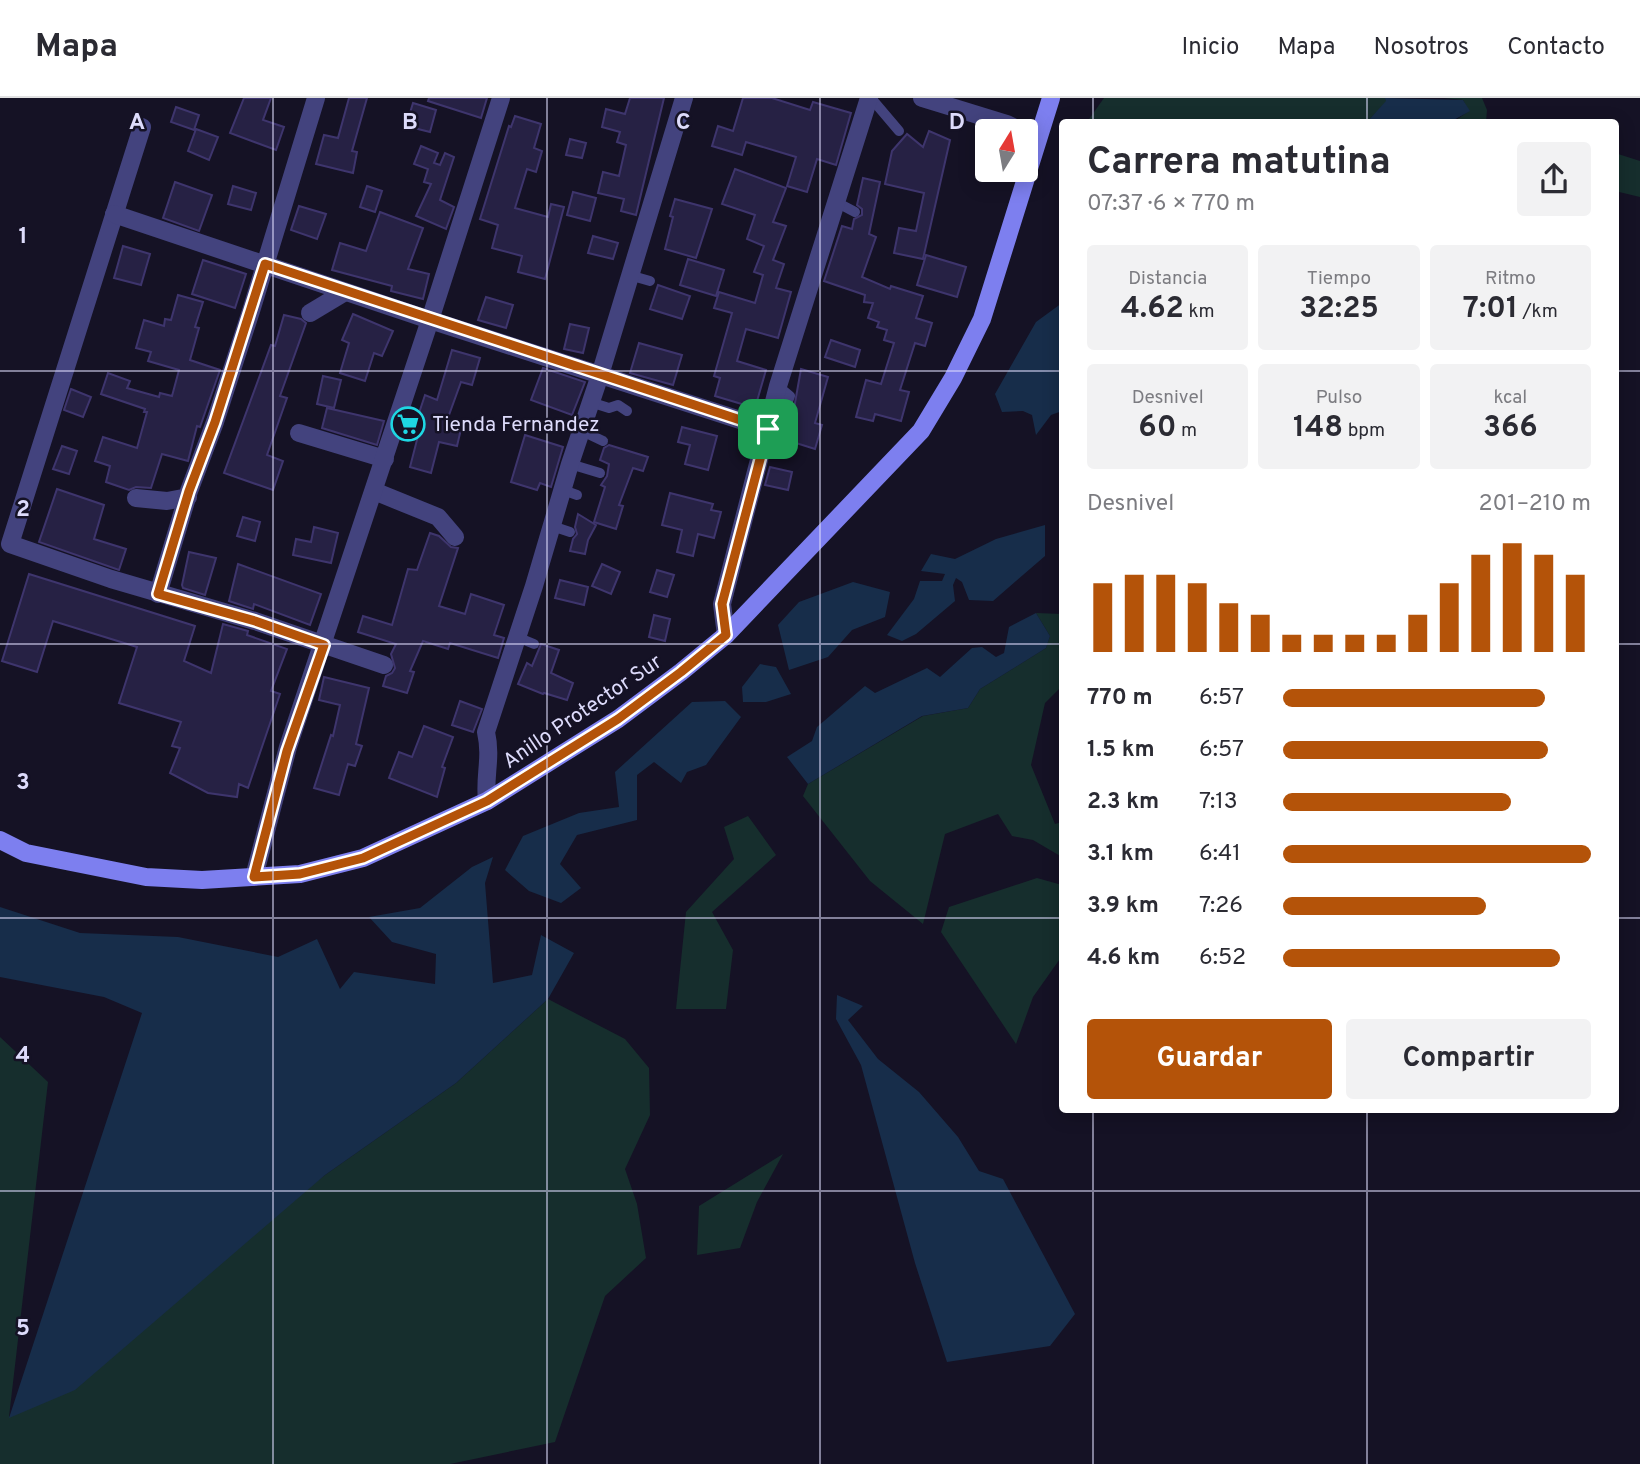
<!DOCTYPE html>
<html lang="es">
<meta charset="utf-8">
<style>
body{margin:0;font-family:Overpass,sans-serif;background:#f2f2f3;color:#2b2b33;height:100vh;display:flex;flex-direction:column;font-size:26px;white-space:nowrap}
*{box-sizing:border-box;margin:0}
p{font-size:23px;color:#7c7c81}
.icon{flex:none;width:38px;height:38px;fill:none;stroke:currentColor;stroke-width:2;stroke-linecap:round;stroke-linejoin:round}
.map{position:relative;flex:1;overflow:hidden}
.sheet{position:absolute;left:1059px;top:21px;width:560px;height:994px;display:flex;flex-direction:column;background:#fff;border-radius:7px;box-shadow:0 4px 18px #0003}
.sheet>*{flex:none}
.needle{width:46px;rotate:11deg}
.fabs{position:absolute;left:975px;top:21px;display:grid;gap:14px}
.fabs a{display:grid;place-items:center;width:63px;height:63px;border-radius:7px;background:#fff;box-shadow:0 4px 18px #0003;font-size:35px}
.pin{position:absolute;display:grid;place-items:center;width:60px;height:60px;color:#fff;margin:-30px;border-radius:14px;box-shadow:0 4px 10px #0006}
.round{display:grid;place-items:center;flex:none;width:74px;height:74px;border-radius:7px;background:#f2f2f3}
.overview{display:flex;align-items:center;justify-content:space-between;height:119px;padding:0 28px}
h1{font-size:38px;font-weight:700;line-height:52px}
.stats{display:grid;grid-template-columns:repeat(3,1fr);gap:10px;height:119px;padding:7px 28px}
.stats div{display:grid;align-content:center;border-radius:7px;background:#f2f2f3;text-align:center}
.stats b{font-size:30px;font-weight:700}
.stats small{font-size:19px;font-weight:400}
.stats p{font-size:19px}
.chart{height:196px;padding:14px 28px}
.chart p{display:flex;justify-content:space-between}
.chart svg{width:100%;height:126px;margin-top:7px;stroke:#b45309;stroke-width:6}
.primary-button{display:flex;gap:14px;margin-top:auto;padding:14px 28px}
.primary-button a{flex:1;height:80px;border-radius:7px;background:#b45309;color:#fff;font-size:28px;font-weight:700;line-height:80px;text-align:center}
.primary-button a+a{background:#f2f2f3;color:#2b2b33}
ul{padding:0 28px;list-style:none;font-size:23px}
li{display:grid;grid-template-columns:112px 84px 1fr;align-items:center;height:52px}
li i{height:18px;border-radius:9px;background:#b45309}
header{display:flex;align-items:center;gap:42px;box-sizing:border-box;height:98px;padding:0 35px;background:#fff;border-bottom:2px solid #e1e1e2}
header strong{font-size:33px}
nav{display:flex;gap:38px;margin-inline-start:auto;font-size:24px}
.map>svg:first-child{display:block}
.green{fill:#162e2d}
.water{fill:#172d4a}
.building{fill:#262144;stroke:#3e356d;stroke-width:2}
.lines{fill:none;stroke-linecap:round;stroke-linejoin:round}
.lane{stroke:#43437e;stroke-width:10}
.street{stroke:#43437e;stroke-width:18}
.secondary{stroke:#7d7fef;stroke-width:18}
.route-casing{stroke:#fff;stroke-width:14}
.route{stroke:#b45309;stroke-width:9}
.grid{fill:none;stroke:#dddbfb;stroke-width:2;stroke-opacity:0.55}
.labels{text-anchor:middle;stroke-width:5;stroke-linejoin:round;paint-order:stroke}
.poi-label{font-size:21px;fill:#dddbfb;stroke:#151225;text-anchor:start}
.street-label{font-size:21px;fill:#dddbfb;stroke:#151225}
.grid-label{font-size:23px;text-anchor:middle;font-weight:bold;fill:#dddbfb;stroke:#151225;stroke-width:5;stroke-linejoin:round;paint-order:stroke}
</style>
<header>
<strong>Mapa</strong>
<nav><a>Inicio</a><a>Mapa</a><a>Nosotros</a><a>Contacto</a></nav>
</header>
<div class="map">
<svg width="1640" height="1366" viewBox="0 0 1640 1366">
<rect width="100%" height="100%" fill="#151225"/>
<g class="green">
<path d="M 1104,0 L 1385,0 L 1387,3 L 1367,24 L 1087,24 Z"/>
<path d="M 1444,0 L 1482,0 L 1487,12 L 1486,24 L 1453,24 L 1469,13 L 1463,2 Z"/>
<path d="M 1615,55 L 1640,63 L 1640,99 L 1615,93 Z"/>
<path d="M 1036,515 L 1062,516 L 1062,588 L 1045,605 L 1031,667 L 1055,726 L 1062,724 L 1062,759 L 1033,742 L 1012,738 L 998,716 L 945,736 L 923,826 L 870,783 L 803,698 L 808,686 L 923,618 L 968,610 L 980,591 L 1046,550 L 1050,538 Z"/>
<path d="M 748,718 L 776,757 L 712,814 L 733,852 L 726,911 L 676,911 L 686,814 L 734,761 L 724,729 Z"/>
<path d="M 1037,780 L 1062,787 L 1062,858 L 1033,899 L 1016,946 L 941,834 L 949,809 Z"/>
<path d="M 548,901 L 625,941 L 649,970 L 650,1017 L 625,1071 L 637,1106 L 646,1160 L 605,1198 L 555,1344 L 450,1366 L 0,1366 L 0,939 L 48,984 L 9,1319 L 325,1077 L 456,985 Z"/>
<path d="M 783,1056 L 757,1104 L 740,1150 L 697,1157 L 699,1108 Z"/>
</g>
<g class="water">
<path d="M 1385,0 L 1463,2 L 1470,13 C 1446,27 1443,27 1415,22 L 1413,24 L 1367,24 L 1386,3 Z"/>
<path d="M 1062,205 L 1062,313 L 1051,317 L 1036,337 L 1032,317 L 1023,313 L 1002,314 L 995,296 L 1036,224 Z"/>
<path d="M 1045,427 L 1045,458 L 993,503 L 969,502 L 962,484 L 956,480 L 953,487 L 955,503 L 916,536 L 902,543 L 887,537 L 914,501 L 920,483 L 942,483 L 945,476 L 921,473 L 931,456 L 955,461 L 996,441 Z"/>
<path d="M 853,484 L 890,494 L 885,519 L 852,532 L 828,559 L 789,572 L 778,527 L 799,504 Z"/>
<path d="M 1036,515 L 1050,538 L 1046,550 L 980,591 L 968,610 L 922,618 L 808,686 L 787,659 L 812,643 L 817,629 L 865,588 L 875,595 L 927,570 L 940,579 L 972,550 L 982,549 L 996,559 L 1004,555 L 1009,529 Z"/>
<path d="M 760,566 L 776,569 L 791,596 L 766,604 L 743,604 L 742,589 Z"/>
<path d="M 725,603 L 741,619 L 706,667 L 687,674 L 681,685 L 654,664 L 637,677 L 637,722 L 577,737 L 560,766 L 581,790 L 561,805 L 529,793 L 505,772 L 523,738 L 579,715 L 619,709 L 615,674 L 692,604 Z"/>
<path d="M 493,759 L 485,785 L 493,885 L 532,877 L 541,837 L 574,855 L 548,901 L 456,985 L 325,1077 L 75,1292 L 9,1320 L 142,915 L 104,899 L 0,879 L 0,809 L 80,835 L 178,839 L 278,859 L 317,841 L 340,891 L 354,874 L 435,886 L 436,856 L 392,844 L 369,819 L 420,810 L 472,769 Z"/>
<path d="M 837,897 L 863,908 L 848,922 L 878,961 L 919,994 L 958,1039 L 979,1073 L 1003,1081 L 1075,1216 L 1050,1248 L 947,1264 L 915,1165 L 861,967 L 836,921 Z"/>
</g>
<g class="building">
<path d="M 244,0 L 271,0 L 263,22 L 284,29 L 276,52 L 230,35 Z"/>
<path d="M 349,0 L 367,0 L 352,53 L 357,54 L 353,75 L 316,66 L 324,37 L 338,40 Z"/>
<path d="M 429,0 L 487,0 L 481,20 L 428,3 Z"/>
<path d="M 630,0 L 664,0 L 636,117 L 621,113 L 624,101 L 598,95 L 603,74 L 619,78 L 626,47 L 617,44 L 620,34 L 602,29 L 606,11 L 625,16 Z"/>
<path d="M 743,0 L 772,0 L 810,12 L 813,4 L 851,15 L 836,67 L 817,61 L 807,94 L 787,88 L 796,59 L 746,44 L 742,57 L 712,48 L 718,28 L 733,33 Z"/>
<path d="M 413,5 L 436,12 L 430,34 L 406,28 Z"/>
<path d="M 176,9 L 199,17 L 194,32 L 171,24 Z"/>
<path d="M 515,18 L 541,26 L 534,50 L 542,53 L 536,74 L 527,71 L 515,110 L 548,119 L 551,106 L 564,109 L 545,181 L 518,174 L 522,158 L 492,150 L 498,127 L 480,121 L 509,28 L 511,29 Z"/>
<path d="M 196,31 L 218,39 L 209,62 L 188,53 Z"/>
<path d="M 929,33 L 950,42 L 923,161 L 894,155 L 899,130 L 916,133 L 924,95 L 885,86 L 892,53 L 907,36 L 923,49 Z"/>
<path d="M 570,41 L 586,45 L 582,60 L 566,57 Z"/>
<path d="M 421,48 L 438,55 L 434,65 L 440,67 L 445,55 L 454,59 L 440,102 L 454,109 L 446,131 L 416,118 L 431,86 L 424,84 L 428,71 L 414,66 Z"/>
<path d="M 735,71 L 786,90 L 773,124 L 786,128 L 773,162 L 784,166 L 776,190 L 791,194 L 778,240 L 746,231 L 737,263 L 766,272 L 755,310 L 715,298 L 720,280 L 714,278 L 732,215 L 714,210 L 719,194 L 755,205 L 763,177 L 754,174 L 764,148 L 747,141 L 755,117 L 722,106 Z"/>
<path d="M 863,80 L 880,84 L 869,136 L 876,139 L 862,179 L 890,191 L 891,188 L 923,198 L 916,220 L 932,225 L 925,248 L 915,245 L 900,292 L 909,294 L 901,323 L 875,316 L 873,323 L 856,319 L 866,282 L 881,286 L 894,245 L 884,242 L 887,232 L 877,229 L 879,224 L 868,220 L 873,205 L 864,204 L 865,197 L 824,183 L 842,128 L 852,131 L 854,121 L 862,117 L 862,111 L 857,107 Z"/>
<path d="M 175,84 L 212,97 L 199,133 L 163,120 Z"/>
<path d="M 233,88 L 256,95 L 251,112 L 228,106 Z"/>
<path d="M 367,88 L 382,93 L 375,114 L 360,109 Z"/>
<path d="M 573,94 L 596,100 L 590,123 L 567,117 Z"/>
<path d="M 675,101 L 712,111 L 696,160 L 665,151 L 673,119 L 670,118 Z"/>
<path d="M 299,108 L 326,116 L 317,141 L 291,132 Z"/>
<path d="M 380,114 L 423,130 L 408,171 L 429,176 L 423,201 L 391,193 L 392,188 L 332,172 L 340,145 L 366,153 Z"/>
<path d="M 593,138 L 618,145 L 613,161 L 588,155 Z"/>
<path d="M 123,148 L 150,156 L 141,187 L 114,180 Z"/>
<path d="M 926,157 L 966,169 L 957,199 L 917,187 Z"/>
<path d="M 688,161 L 724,172 L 716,198 L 680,187 Z"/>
<path d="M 203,162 L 246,176 L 235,210 L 192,196 Z"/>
<path d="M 658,187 L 690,198 L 682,221 L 650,211 Z"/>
<path d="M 178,197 L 203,204 L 195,229 L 199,230 L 190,262 L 220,272 L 200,329 L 197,328 L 188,363 L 162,356 L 151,390 L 136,389 L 129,392 L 106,384 L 110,368 L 95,363 L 103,339 L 137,350 L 147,314 L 144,314 L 145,311 L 101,296 L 108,275 L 130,283 L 127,290 L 159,299 L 160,295 L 172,298 L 179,272 L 148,263 L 151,254 L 136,250 L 144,222 L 164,228 L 165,221 L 171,222 Z"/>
<path d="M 486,199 L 513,207 L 506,230 L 478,222 Z"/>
<path d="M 353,216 L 393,233 L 382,258 L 374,255 L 365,283 L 340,275 L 349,245 L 342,242 Z"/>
<path d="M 284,217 L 301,221 L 306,225 L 280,298 L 287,300 L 267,357 L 283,363 L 273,392 L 224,375 L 271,247 L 275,248 Z"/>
<path d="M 570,226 L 589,230 L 583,255 L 564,251 Z"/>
<path d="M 831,242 L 860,252 L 855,269 L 825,259 Z"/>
<path d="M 639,245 L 682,257 L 673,287 L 630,275 Z"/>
<path d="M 452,252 L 480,260 L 472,287 L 461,284 L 445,328 L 461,331 L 457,348 L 439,344 L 431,375 L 410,369 L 418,338 L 412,336 L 425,297 L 437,302 Z"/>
<path d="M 543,270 L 585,284 L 572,317 L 531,302 Z"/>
<path d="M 801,271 L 828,279 L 815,325 L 822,327 L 815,351 L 777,339 L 783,321 L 789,321 L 793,316 Z"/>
<path d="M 323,278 L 341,282 L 334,310 L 317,306 Z"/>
<path d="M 71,291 L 91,299 L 83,319 L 64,312 Z"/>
<path d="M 327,310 L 384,323 L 377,347 L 322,330 Z"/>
<path d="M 682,329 L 717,338 L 708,372 L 685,366 L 690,347 L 678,344 Z"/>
<path d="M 525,337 L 563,349 L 551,389 L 540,385 L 537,392 L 511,384 Z"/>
<path d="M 609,347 L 648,359 L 643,373 L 633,370 L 619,407 L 623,408 L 616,431 L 594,424 L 605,389 L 601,387 L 607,378 L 609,366 L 600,362 L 604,350 Z"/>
<path d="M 62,348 L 77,353 L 69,376 L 53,371 Z"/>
<path d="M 770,369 L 792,374 L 788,392 L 765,387 Z"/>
<path d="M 57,391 L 104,407 L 94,441 L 126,451 L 119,472 L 39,444 Z"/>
<path d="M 670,395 L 713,406 L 711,412 L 721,414 L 714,440 L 698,436 L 693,458 L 677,454 L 682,432 L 662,427 Z"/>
<path d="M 578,416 L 596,427 L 588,442 L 585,456 L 570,453 L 573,441 L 577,436 L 575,429 Z"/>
<path d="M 243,419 L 260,424 L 255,443 L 237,438 Z"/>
<path d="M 314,429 L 338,435 L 331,465 L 293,457 L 296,441 L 311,444 Z"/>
<path d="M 430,435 L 439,438 L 451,449 L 458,450 L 439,508 L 465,516 L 471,496 L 504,507 L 494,537 L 504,540 L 498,560 L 450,545 L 448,551 L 423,543 L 410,573 L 414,574 L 407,595 L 383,588 L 386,578 L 392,575 L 395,570 L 391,556 L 396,546 L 358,534 L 363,518 L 392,527 L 408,471 L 417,472 Z"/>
<path d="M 189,454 L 216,460 L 205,497 L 183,490 L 182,487 Z"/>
<path d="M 238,466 L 321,496 L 310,527 L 254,506 L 253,511 L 229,503 Z"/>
<path d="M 602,466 L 620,474 L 611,496 L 592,488 Z"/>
<path d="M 657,472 L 674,477 L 667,499 L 650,494 Z"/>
<path d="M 29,476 L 195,528 L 184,563 L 211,575 L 223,526 L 248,533 L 247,537 L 287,551 L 271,593 L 280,596 L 248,690 L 239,686 L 237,699 L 208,695 L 170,675 L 180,650 L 172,648 L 181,624 L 119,605 L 137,549 L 53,523 L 37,574 L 2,563 Z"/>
<path d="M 560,482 L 588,489 L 584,507 L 555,500 Z"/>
<path d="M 654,517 L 670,521 L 665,543 L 649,539 Z"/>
<path d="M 541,546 L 559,552 L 551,575 L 573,585 L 567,602 L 544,595 L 543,596 L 518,586 L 527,565 L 532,568 Z"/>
<path d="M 324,579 L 369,590 L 356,646 L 362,648 L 355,668 L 348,666 L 339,697 L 314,690 L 331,637 L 333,638 L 340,607 L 319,602 Z"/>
<path d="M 460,603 L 482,611 L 473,634 L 452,627 Z"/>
<path d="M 424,628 L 453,639 L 442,669 L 445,670 L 437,699 L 389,680 L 399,654 L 412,659 Z"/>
</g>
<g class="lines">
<g class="lane">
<path d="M 871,0 L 899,33"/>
<path d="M 836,104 L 855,114"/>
<path d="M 629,177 L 650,183"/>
<path d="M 778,288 L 790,298 L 785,311 L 786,314"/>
<path d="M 590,304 L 609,310 L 618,307 L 627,313"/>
<path d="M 582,333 L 603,343"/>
<path d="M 745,348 L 763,349"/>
<path d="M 570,366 L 600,375"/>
<path d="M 563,392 L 577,397"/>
<path d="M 552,428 L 570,434"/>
<path d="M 517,539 L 534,546"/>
</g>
<g class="street">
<path d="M 922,0 L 1007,26 L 1021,33"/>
<path d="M 142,29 L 10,446 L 111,481 L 255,523 L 384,567"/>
<path d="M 114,116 L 430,222 L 768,331"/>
<path d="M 310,215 L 345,194"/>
<path d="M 299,335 L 385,361"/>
<path d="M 374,393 L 438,419 L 455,439"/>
<path d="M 136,400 L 167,403 L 188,399"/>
<path d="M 158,496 L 189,393 L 215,324 L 251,213 L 316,0"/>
<path d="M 726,537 L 722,506 L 778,288 L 869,0"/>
<path d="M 487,703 C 484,677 492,661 486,634 L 534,488 L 570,366 L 600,277 L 684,0"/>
<path d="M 254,779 L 288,649 L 430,222 L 501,0"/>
</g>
<path class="secondary" d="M 0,742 L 26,755 L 146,779 L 202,782 L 300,776 L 363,760 L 487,703 L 618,621 L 681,574 L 726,537 L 921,333 L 953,280 L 982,221 L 1051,0"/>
</g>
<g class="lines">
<defs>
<path id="route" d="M 265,166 L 768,331 L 722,506 L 726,537 L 681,574 L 618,621 L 487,703 L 363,760 L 300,776 L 254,779 L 287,653 L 324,547 L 255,523 L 158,496 L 189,393 L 215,324 Z"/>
</defs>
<use href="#route" class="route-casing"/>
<use href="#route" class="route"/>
</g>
<path class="grid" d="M 273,0 L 273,1366M 547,0 L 547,1366M 820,0 L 820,1366M 1093,0 L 1093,24M 1367,0 L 1367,24M 0,273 L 1062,273M 1615,273 L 1640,273M 0,546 L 1062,546M 1615,546 L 1640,546M 0,820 L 1062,820M 1615,820 L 1640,820M 1093,1012 L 1093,1366M 1367,1012 L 1367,1366M 0,1093 L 1640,1093"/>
<defs>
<symbol id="supermarket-ring" viewBox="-11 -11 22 22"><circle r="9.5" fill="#151225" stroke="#1ed7e3" stroke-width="1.5"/><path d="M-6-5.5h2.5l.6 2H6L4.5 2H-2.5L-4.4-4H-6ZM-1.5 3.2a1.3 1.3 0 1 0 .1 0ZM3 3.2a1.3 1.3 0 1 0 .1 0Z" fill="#1ed7e3"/></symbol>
</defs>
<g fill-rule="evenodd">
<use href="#supermarket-ring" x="389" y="307" width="38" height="38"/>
</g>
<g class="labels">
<g class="poi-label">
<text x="432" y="333">Tienda Fernandez</text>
</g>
<g class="street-label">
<text transform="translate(582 613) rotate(-34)" y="7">Anillo Protector Sur</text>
</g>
</g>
<g class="grid-label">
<text x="137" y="31">A</text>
<text x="410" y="31">B</text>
<text x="683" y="31">C</text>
<text x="957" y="31">D</text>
<text x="23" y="145">1</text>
<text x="23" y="418">2</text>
<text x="23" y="691">3</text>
<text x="23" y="964">4</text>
<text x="23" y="1237">5</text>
</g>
</svg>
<div class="fabs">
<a><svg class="needle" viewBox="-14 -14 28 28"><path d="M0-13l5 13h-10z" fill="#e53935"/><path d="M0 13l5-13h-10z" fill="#7c7c81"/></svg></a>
</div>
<div class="pin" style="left:768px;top:331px;background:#1e9e55"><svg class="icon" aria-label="arrive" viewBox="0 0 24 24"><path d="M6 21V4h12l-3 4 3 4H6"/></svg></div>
<section class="sheet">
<div class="overview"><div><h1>Carrera matutina</h1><p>07:37 · 6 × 770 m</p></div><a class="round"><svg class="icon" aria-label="share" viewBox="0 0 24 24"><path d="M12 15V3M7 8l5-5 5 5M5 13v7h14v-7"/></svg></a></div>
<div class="stats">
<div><p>Distancia</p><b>4.62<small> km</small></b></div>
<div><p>Tiempo</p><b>32:25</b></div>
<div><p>Ritmo</p><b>7:01<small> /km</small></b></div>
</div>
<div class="stats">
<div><p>Desnivel</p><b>60<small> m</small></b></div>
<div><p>Pulso</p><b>148<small> bpm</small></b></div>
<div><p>kcal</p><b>366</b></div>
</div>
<div class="chart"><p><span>Desnivel</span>201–210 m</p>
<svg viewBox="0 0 160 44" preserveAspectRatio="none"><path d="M5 44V20M15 44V17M25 44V17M35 44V20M45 44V27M55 44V31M65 44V38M75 44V38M85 44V38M95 44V38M105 44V31M115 44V20M125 44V10M135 44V6M145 44V10M155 44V17"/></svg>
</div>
<ul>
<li><b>770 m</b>6:57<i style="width:85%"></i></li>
<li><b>1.5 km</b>6:57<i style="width:86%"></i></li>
<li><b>2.3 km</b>7:13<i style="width:74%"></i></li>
<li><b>3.1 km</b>6:41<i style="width:100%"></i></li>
<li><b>3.9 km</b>7:26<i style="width:66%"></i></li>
<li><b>4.6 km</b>6:52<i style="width:90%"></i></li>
</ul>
<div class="primary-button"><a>Guardar</a><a>Compartir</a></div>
</section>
</div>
